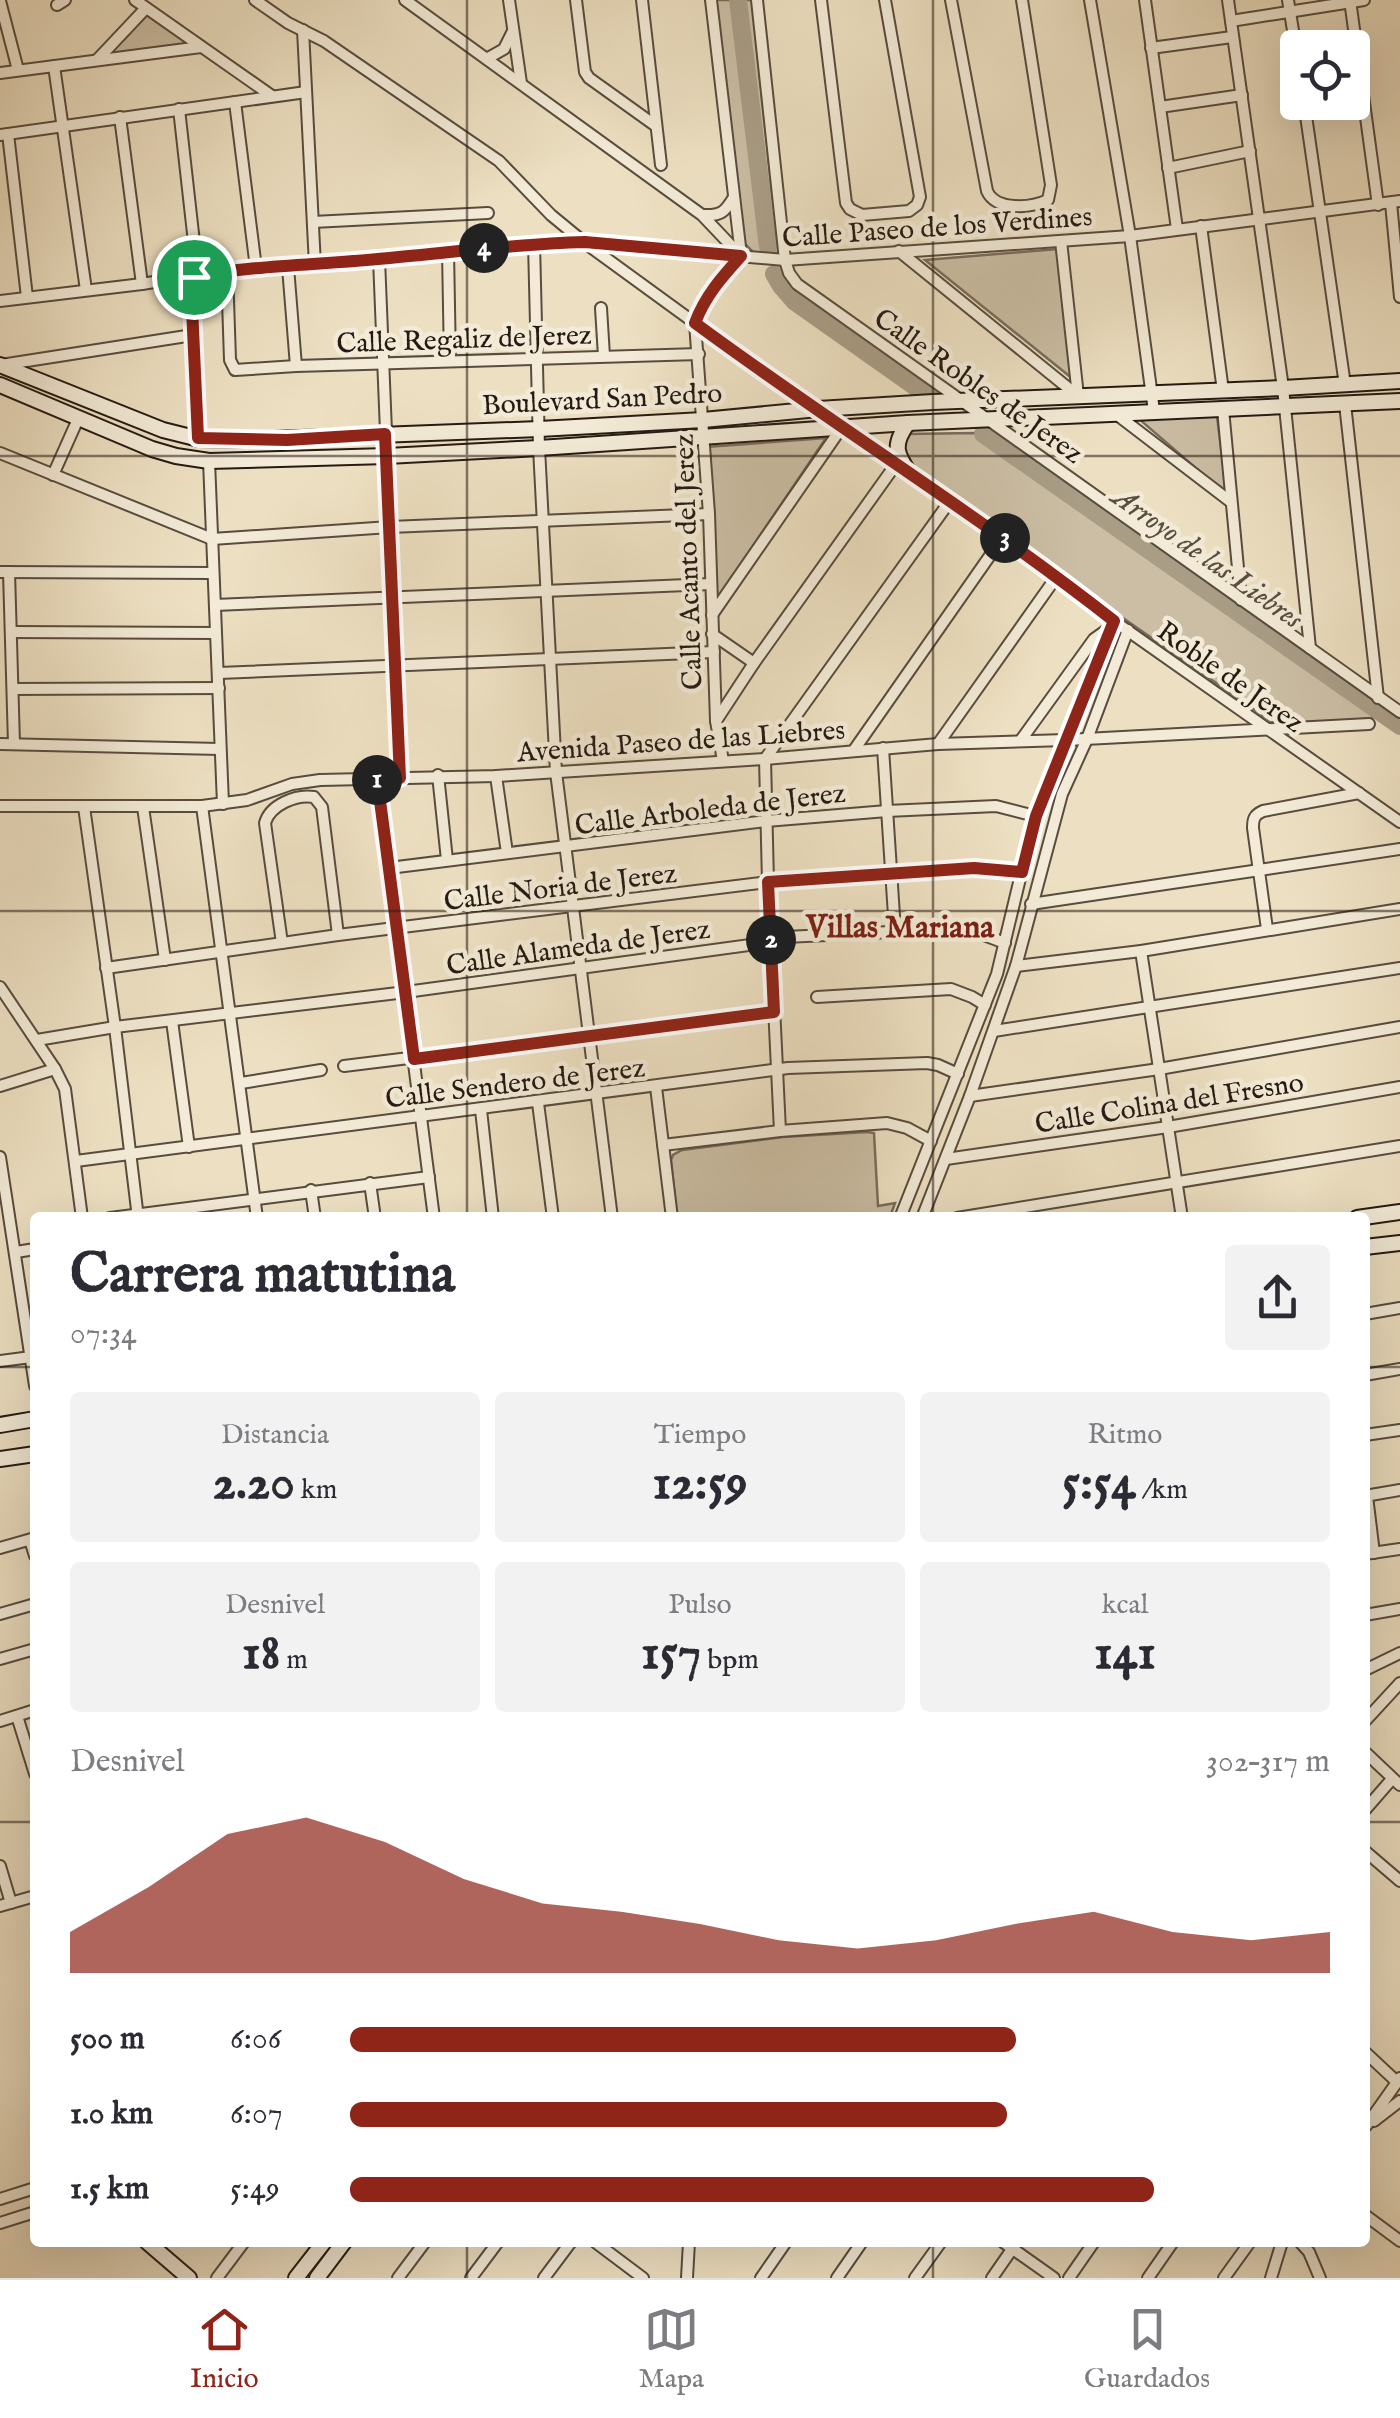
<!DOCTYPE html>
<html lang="es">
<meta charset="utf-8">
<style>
body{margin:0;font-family:"IM FELL English",serif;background:#f2f2f3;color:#2b2b33;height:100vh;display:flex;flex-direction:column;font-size:38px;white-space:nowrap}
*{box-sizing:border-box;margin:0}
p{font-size:32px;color:#7c7c81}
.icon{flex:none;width:55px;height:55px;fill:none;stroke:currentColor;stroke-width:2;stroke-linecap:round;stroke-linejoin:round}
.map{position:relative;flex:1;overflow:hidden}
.drawer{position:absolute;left:30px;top:1212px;width:1340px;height:1035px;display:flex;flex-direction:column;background:#fff;border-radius:10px;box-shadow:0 10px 40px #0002}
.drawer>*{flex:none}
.fabs{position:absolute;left:1280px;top:30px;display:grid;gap:20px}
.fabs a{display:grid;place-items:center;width:90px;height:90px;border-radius:10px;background:#fff;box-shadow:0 10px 40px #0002;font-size:50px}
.pin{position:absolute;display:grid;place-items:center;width:85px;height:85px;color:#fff;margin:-42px;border:5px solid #fff;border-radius:50%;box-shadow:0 2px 10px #0007}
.km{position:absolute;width:50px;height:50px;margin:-25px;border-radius:50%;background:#222;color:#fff;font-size:28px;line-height:50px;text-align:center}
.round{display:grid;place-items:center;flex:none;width:105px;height:105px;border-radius:10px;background:#f2f2f3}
.summary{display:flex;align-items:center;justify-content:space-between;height:170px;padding:0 40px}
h1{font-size:55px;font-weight:700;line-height:75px}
.stats{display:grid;grid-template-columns:repeat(3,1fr);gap:15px;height:170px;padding:10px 40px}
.stats div{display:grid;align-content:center;border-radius:10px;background:#f2f2f3;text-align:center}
.stats b{font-size:50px;font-weight:700}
.stats small{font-size:28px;font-weight:400}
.stats p{font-size:28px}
.chart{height:280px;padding:20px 40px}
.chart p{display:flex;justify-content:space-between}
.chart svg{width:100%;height:180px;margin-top:10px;fill:#8f2418;opacity:.7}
ul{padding:0 40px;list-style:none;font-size:32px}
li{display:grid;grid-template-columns:160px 120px 1fr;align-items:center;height:75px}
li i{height:25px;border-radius:12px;background:#8f2418}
.tab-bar{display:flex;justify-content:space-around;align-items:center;height:140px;border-top:2px solid #e1e1e2;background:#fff;font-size:28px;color:#7c7c81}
.tab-bar a{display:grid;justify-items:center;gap:5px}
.tab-bar .current{color:#8f2418}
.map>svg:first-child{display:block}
.green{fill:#cbbea4;stroke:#786c5b;stroke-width:2.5}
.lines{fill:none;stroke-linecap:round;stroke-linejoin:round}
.river{stroke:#a99d86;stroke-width:18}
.street-casing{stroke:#584c3e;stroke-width:14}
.secondary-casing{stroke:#261a12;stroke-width:18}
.street{stroke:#f3ebd7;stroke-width:10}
.secondary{stroke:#f3ebd7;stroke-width:14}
.route-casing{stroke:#fff;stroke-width:20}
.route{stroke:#8f2418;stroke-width:12}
.grid{fill:none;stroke:#261a12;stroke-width:2.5;stroke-opacity:0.55}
.labels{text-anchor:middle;stroke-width:9;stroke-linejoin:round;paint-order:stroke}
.street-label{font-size:28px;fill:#261a12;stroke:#f3ebd7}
.water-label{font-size:30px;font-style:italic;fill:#5a4e40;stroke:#f3ebd7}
.quarter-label{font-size:32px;font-weight:bold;fill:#7a1f14;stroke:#f3ebd7}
</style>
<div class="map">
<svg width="1400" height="2278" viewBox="0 0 1400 2278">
<rect width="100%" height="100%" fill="#ede0c2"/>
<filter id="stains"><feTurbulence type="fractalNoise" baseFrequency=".002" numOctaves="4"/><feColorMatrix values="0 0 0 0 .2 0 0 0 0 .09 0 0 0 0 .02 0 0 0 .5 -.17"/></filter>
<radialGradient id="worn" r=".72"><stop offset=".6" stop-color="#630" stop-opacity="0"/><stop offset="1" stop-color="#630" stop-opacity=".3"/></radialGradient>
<g class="green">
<path d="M 715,0 L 752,0 L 772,193 L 781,249 L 775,255 L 753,252 L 744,243 Z"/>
<path d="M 149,13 L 193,45 L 107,54 Z"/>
<path d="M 1057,249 L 1073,379 L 925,260 Z"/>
<path d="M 1217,416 L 1227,495 L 1139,419 Z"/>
<path d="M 975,433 L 1372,711 L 1372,722 L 1272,722 L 914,472 L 902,459 L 905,434 Z"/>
<path d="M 826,438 L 713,605 L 706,447 Z"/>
<path d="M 867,1132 L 874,1133 L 878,1206 L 895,1203 L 890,1217 L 677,1217 L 671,1160 L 673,1155 L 682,1150 L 783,1137 Z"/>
</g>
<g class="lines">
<g class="river">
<path d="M 738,0 L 768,247"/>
<path d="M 774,274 L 781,286 L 795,302 L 931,398"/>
<path d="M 983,434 L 1400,726"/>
</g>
<defs>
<g id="street">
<path d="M 135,0 L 272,96"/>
<path d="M 255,0 L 288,23 L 324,41 L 499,161 L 551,215 L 585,243 L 743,358 L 1003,537 L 1114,621 L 1400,822"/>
<path d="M 405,0 L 702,215 L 740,255"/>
<path d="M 509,0 L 521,83"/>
<path d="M 576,0 L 585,72 L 589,78 L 656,126"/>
<path d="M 642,0 L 661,165"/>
<path d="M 711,0 L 741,255"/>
<path d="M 757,0 L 785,260 L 789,273 L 797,284 L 1400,712"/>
<path d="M 821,0 L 846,203 L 850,209 L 862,215 L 909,211 L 917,205 L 920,197 L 885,0"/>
<path d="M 951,0 L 987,191 C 996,211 1031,208 1048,200 L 1051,185 L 1022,0"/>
<path d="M 1090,0 L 1130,236 L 1154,411"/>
<path d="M 1145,0 L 1177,229"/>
<path d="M 1228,0 L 1283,388 L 1310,648"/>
<path d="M 1288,0 L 1298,61"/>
<path d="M 1350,0 L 1378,205"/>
<path d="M 0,1 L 18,70"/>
<path d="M 57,5 L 65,0"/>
<path d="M 1231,21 L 1364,0"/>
<path d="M 303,30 L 315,265"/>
<path d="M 1151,48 L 1232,37"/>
<path d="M 488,58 L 504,49 L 512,33"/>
<path d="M 97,60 L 146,8"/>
<path d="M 54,66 L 86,290"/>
<path d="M 0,73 L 201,47"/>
<path d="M 235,102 L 256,268"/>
<path d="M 1304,102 L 1345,385"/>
<path d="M 1160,107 L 1242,95"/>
<path d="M 179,109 L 196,260 L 191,292 L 199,439"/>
<path d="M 120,117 L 142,284"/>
<path d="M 8,134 L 27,297"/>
<path d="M 0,135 L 306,92"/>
<path d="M 1168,168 L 1250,151"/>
<path d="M 1391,203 L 1400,297"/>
<path d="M 703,215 C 721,216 725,212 734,197"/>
<path d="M 313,222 L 488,213"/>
<path d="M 1201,226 L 1223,391"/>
<path d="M 1061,241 L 1078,396"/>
<path d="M 534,243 L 539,448 L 556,772 L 612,1218"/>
<path d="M 448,251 L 450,361"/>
<path d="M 899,251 L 1078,396"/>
<path d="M 379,259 L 400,777"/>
<path d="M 288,267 L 296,366"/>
<path d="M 227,270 L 230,360 L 235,370 L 296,366 L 699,354"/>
<path d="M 0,301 L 142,284 L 227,270 L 379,259 L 534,243 L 585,243 L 785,260 L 1130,236 L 1400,201"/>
<path d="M 601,308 L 604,356"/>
<path d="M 1,365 L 193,335"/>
<path d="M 1345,404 L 1378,698"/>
<path d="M 1223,409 L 1241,600"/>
<path d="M 1116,414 L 1231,502"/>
<path d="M 0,453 L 212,539 L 390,527 L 709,514"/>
<path d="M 209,461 L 223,804"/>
<path d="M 53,475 L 78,419"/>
<path d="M 0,572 L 213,573"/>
<path d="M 9,572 L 14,744"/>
<path d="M 215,605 L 711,584"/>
<path d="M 712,615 L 842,427"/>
<path d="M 11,632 L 215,633"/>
<path d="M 712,634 L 754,663"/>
<path d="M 219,673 L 714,652"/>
<path d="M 13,689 L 219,688"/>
<path d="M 716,721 L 754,663 L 896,464"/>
<path d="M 1021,740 L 1094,639 L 1111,627"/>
<path d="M 0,744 L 220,749"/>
<path d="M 938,744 L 1057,576"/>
<path d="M 883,748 L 895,931"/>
<path d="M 854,750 L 1003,537"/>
<path d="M 723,761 L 716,721 L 709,514 L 695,323 C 705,296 722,277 741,256"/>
<path d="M 438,775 L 447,860"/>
<path d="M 496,776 L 507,853"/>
<path d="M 377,778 L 434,1218"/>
<path d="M 0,806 L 202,806 L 247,800 L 292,784 L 320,780 L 496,776 L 765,759 L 938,744 L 1066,740 L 1369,724"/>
<path d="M 202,806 L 257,1218"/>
<path d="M 84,807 L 115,1027 L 138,1218"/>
<path d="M 143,807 L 165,960"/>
<path d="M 389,868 L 766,821 L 887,811 L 996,806 L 1035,816"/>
<path d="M 1031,904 L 1400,849"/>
<path d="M 1267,929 L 1253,828 C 1253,819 1254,815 1263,811 L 1359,793"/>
<path d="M 282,943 L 265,823 C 270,805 296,794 314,797 L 322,807 L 338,935"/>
<path d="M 1141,951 L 1182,1218"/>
<path d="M 1016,966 L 1141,951 L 1400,909"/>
<path d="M 106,968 L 338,935 L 768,882 L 974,868 L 1022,871"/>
<path d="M 0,987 L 55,1069 L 65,1089 L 82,1218"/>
<path d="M 817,997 L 951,989 L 972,997 L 985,1005"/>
<path d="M 172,1021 L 189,1147"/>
<path d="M 994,1031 L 1400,968"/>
<path d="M 37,1040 L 115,1027 L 406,992 L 771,942 L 785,937 L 953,929 L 981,934 L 1005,943"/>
<path d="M 344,1066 L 775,1013"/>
<path d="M 241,1083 L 321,1070"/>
<path d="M 0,1086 L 55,1069"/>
<path d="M 656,1087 L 672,1218"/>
<path d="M 970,1096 L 1159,1069 L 1400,1027"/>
<path d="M 538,1103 L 553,1218"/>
<path d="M 481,1110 L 493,1218"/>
<path d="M 780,1131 L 768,882 L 765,759 L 950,501"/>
<path d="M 663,1145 L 780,1131 L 887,1123 L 907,1128 L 931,1141"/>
<path d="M 0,1157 L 35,1386"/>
<path d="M 946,1159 L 1168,1127 L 1400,1087"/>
<path d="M 76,1161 L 788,1068 L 927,1063 L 938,1065 L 958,1074"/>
<path d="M 370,1183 L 375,1218"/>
<path d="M 311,1190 L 315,1218"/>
<path d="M 110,1218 L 429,1177"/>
<path d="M 900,1218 L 997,974 L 1035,816 L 1114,621"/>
<path d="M 922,1218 L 970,1096 L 1016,966 L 1062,794 L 1087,739 L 1128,630"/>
<path d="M 957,1218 L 1400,1146"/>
<path d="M 16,1252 L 35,1249"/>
<path d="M 1365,1314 L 1400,1308"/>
<path d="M 0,1361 L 31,1357"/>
<path d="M 1365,1375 L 1400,1369"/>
<path d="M 1365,1435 L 1400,1430"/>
<path d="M 1365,1496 L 1400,1490"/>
<path d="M 1367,1496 L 1374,1553"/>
<path d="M 30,1540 L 35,1556"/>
<path d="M 0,1548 L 35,1538"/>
<path d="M 1365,1554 L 1400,1549"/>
<path d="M 0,1614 L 35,1604"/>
<path d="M 1365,1615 L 1400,1609"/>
<path d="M 0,1659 L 35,1649"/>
<path d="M 1365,1670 L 1400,1653"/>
<path d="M 17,1716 L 35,1774"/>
<path d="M 0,1721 L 35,1710"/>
<path d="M 1365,1721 L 1400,1683"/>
<path d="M 1365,1752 L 1400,1785"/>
<path d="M 1365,1810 L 1392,1779"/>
<path d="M 1365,1851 L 1400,1881"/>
<path d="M 0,1866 L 11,1903"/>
<path d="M 0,1906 L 35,1896"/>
<path d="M 1365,2052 L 1397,2082"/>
<path d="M 1374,2121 L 1400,2101"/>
<path d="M 1366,2126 L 1400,2078"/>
<path d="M 0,2199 L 35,2188"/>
<path d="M 1365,2215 L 1400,2241"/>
<path d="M 0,2223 L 35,2212"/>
<path d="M 595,2242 L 643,2278"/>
<path d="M 1003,2242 L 1054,2278"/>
<path d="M 1300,2242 L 1309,2252 L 1320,2278"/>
<path d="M 217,2278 L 244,2242"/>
<path d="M 398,2278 L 425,2242"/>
<path d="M 471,2278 L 498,2242"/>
<path d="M 544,2278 L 571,2242"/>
<path d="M 687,2278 L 689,2242"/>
<path d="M 761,2278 L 786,2242"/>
<path d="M 837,2278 L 862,2242"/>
<path d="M 915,2278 L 941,2242"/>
<path d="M 992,2278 L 1017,2242"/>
<path d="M 1069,2278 L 1094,2242"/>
<path d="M 1148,2278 L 1173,2242"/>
<path d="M 1224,2278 L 1250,2242"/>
<path d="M 1271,2278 L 1282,2242"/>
</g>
<g id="secondary">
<path d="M 0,365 L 163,430 L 199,439 L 245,440 L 539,429 L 703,420 L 818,409 L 933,402 L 1283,388 L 1400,381"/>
<path d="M 0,385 L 152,449 L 176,456 L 209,461 L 387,456 L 539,448 L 908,423 L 1400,401"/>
<path d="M 908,423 C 892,445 896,454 910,474"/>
<path d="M 1357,1218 L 1400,1212"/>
<path d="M 1365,1247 L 1400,1243"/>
<path d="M 0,1425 L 35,1419"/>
<path d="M 0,1459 L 35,1454"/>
<path d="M 147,2242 L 189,2278"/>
<path d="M 296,2278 L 324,2242"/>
<path d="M 317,2278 L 344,2242"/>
</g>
</defs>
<use href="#street" class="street-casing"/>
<use href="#secondary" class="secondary-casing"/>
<use href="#street" class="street"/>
<use href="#secondary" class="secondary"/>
</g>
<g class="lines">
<defs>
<path id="route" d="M 585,242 L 741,256 C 722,277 705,296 695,323 C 833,425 979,515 1114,621 L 1036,816 L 1022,872 L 974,868 L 768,882 L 774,1012 L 414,1059 L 377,778 L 400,778 L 385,434 L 287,440 L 198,438 L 191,286 L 194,277 C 254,265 316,265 378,259 C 447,253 515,244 585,242 Z"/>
</defs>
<use href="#route" class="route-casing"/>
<use href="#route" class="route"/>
</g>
<path class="grid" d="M 467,0 L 467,1218M 933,0 L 933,1218M 0,456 L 1400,456M 0,911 L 1400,911M 0,1367 L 35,1367M 1365,1367 L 1400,1367M 0,1822 L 35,1822M 1365,1822 L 1400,1822M 467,2242 L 467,2278M 933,2242 L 933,2278"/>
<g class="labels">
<g class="street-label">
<text transform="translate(937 226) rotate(-4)" y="10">Calle Paseo de los Verdines</text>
<text transform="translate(464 338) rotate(-2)" y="10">Calle Regaliz de Jerez</text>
<text transform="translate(979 385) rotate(35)" y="10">Calle Robles de Jerez</text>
<text transform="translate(602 398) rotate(-3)" y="10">Boulevard San Pedro</text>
<text transform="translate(687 562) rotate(-92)" y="10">Calle Acanto del Jerez</text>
<text transform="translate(1231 676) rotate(35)" y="10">Roble de Jerez</text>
<text transform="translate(681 740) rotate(-4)" y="10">Avenida Paseo de las Liebres</text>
<text transform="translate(710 808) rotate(-7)" y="10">Calle Arboleda de Jerez</text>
<text transform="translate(560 886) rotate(-7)" y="10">Calle Noria de Jerez</text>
<text transform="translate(578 946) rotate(-8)" y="10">Calle Alameda de Jerez</text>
<text transform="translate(515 1082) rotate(-7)" y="10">Calle Sendero de Jerez</text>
<text transform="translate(1169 1102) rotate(-9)" y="10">Calle Colina del Fresno</text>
</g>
<g class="water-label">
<text transform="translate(1208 557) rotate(35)" y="10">Arroyo de las Liebres</text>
</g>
<g class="quarter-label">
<text x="900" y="937">Villas Mariana</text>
</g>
</g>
<rect width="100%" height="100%" filter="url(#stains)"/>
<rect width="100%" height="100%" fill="url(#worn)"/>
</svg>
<div class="fabs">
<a><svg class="icon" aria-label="locate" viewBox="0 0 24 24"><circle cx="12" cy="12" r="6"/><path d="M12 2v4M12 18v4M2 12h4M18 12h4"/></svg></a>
</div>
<div class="pin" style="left:194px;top:277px;background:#1e9e55"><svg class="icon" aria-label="arrive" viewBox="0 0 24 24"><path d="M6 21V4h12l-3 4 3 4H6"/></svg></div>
<b class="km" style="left:377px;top:780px">1</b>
<b class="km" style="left:771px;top:940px">2</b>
<b class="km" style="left:1005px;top:538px">3</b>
<b class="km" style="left:484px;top:248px">4</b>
<section class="drawer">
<div class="summary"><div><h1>Carrera matutina</h1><p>07:34</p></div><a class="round"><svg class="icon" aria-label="share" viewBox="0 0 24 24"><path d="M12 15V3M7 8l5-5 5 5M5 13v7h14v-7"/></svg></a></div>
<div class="stats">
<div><p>Distancia</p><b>2.20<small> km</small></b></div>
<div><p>Tiempo</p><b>12:59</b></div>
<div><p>Ritmo</p><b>5:54<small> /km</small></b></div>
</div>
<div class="stats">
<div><p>Desnivel</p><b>18<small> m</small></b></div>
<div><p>Pulso</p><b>157<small> bpm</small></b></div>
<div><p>kcal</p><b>141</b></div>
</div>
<div class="chart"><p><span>Desnivel</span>302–317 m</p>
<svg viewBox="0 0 160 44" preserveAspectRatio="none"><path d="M0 44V34L10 23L20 10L30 6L40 12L50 21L60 27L70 29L80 32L90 36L100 38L110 36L120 32L130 29L140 34L150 36L160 34V44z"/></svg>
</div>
<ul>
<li><b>500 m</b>6:06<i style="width:68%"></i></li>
<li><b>1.0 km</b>6:07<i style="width:67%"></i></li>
<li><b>1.5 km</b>5:49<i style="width:82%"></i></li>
</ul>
</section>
</div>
<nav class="tab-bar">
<a class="current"><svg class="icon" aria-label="home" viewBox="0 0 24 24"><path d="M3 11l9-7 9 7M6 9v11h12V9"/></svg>Inicio</a>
<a><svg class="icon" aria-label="map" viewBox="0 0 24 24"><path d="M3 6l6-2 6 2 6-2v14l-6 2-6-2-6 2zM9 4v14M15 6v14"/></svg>Mapa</a>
<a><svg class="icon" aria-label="saved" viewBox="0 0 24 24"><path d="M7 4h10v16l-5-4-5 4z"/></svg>Guardados</a>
</nav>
